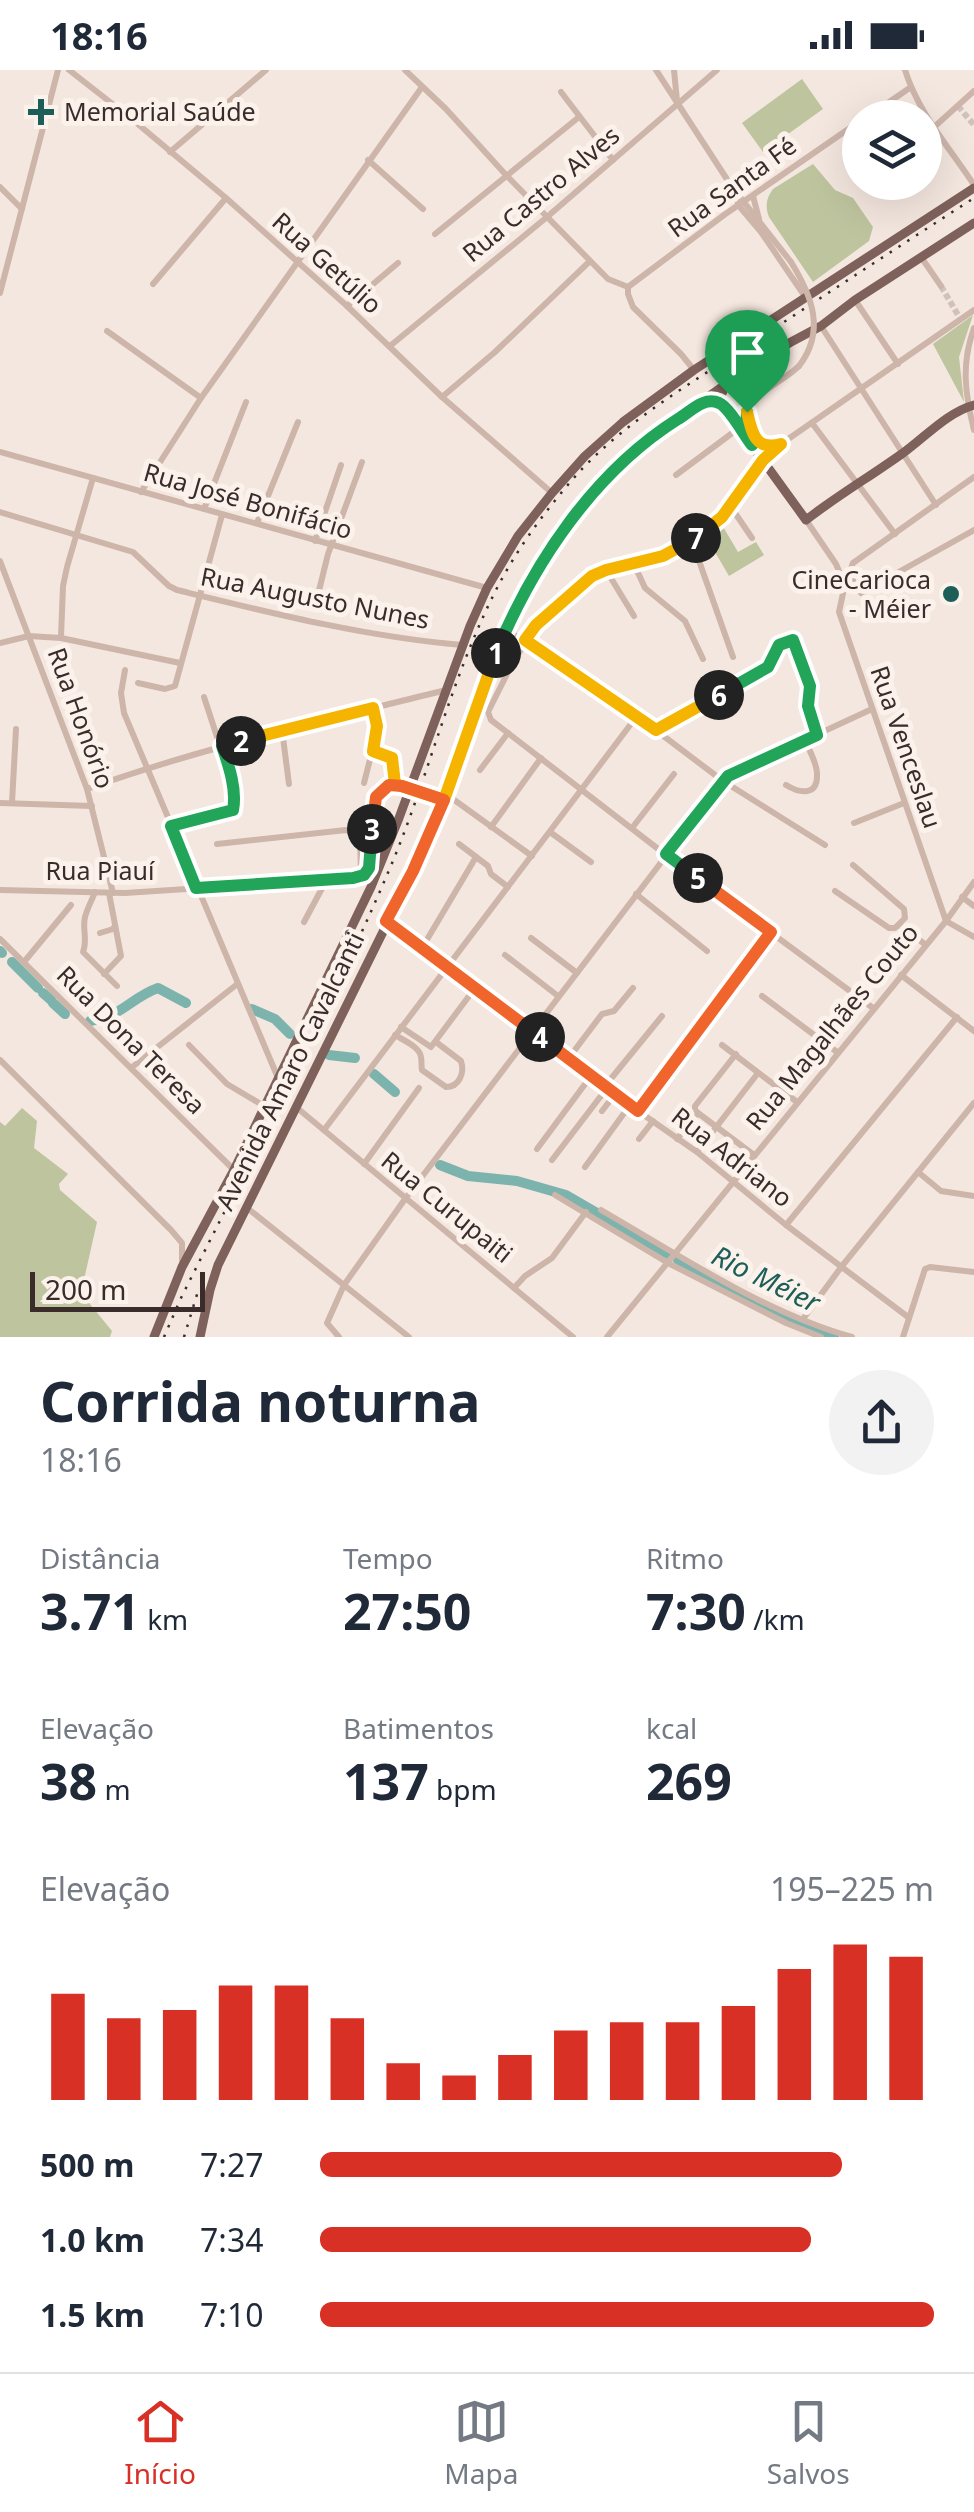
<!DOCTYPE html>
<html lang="pt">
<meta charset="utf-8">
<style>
body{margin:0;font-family:"Noto Sans",sans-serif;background:#f2f2f3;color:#1f2937;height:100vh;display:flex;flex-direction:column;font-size:38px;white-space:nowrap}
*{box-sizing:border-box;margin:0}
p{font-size:32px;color:#747a83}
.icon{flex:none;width:55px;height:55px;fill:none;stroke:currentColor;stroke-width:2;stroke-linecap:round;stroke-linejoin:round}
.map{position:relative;height:1267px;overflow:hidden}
.details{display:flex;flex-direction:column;background:#fff;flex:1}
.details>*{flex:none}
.buttons{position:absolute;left:842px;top:30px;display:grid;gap:20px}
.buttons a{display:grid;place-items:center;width:100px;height:100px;border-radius:50%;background:#fff;box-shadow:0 10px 40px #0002;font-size:50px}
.scale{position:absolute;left:30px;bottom:25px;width:175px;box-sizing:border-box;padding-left:10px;border:5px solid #3a2c2a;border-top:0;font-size:28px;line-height:35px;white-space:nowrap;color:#3a2c2a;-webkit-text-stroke:8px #fbf2ec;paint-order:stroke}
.pin{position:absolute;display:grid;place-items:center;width:85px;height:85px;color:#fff;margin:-102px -42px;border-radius:50% 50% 50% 0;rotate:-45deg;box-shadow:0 0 10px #0007}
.pin .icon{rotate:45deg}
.km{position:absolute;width:50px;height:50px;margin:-25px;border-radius:50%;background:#222;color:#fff;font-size:28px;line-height:50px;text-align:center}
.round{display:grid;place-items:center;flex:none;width:105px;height:105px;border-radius:52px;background:#f2f2f3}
.summary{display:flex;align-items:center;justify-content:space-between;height:170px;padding:0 40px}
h1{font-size:55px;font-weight:700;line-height:75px}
.metrics{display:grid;grid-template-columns:repeat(3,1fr);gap:15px;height:170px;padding:10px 40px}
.metrics div{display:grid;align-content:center}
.metrics b{font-size:50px;font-weight:700}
.metrics small{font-size:28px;font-weight:400}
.metrics p{font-size:28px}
.chart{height:280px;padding:20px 40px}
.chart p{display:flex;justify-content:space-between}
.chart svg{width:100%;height:180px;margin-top:10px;stroke:#d93025;stroke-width:6}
ul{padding:0 40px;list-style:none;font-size:32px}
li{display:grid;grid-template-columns:160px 120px 1fr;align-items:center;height:75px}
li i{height:25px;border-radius:12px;background:#d93025}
.status{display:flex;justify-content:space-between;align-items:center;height:70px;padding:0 50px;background:#fff;direction:ltr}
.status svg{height:28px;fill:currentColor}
.tabs{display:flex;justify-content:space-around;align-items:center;height:140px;border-top:2px solid #e0e1e3;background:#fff;font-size:28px;color:#747a83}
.tabs a{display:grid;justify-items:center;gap:5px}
.tabs .current{color:#d93025}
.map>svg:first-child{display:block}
.green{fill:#bdc49e}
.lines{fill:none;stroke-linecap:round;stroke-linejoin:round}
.river{stroke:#7cb3ad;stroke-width:10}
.minor-tunnel{stroke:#cfc2bb;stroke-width:6;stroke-dasharray:6 3;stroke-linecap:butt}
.minor{stroke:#cdb5aa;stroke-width:6}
.major{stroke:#7d615a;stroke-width:9}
.rail{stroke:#3a2c2a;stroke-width:2.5;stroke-dasharray:2.5 8;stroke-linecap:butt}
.minor-bridge{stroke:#cdb5aa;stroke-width:6}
.split-1-casing{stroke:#fff;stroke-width:20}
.split-2-casing{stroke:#fff;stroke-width:20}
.split-3-casing{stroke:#fff;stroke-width:20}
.split-4-casing{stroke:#fff;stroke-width:20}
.split-5-casing{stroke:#fff;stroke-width:20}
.split-6-casing{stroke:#fff;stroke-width:20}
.split-7-casing{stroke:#fff;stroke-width:20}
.split-8-casing{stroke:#fff;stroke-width:20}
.split-1{stroke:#22a559;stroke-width:12}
.split-2{stroke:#f5b400;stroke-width:12}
.split-3{stroke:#22a559;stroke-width:12}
.split-4{stroke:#f0652b;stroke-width:12}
.split-5{stroke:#f0652b;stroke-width:12}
.split-6{stroke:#22a559;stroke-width:12}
.split-7{stroke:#f5b400;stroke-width:12}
.split-8{stroke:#f5b400;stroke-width:12}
.poi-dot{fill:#1d5e59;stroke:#fbf2ec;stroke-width:4}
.labels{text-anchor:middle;stroke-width:10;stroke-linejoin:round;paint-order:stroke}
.poi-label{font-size:25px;fill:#3a2c2a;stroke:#fbf2ec;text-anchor:start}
.street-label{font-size:25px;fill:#3a2c2a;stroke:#fbf2ec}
.water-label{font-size:28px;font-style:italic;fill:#1d5e59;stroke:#fbf2ec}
</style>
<div class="status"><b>18:16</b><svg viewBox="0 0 49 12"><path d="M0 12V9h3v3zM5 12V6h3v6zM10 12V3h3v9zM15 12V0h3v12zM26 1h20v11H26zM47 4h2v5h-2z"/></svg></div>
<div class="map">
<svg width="974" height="1267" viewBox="0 0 974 1267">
<rect width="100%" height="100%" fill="#f4e7df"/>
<g class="green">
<path d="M 802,9 L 823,39 L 763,82 L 742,53 Z"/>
<path d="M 813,94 L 835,120 L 853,128 L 873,157 L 869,171 L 813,212 L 769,147 C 765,137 766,128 773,119 Z"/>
<path d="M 973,245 L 959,287 L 964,332 L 933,274 Z"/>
<path d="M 722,455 L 738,482 L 756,472 L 764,485 L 729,506 L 705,465 Z"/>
<path d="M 22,1038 L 37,1051 L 34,1078 L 68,1104 L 59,1114 L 60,1120 L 97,1152 L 81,1223 L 112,1261 L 110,1267 L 0,1267 L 0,1052 L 5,1056 Z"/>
</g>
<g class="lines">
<g class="river">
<path d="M 0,881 L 2,883"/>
<path d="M 12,892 L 38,918"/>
<path d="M 43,923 L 51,930"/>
<path d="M 53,933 L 65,944"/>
<path d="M 252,939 L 275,949 L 290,964"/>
<path d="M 90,951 C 121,947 132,927 158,918 L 186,933"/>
<path d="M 329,985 L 355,988"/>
<path d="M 374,1004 L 395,1022"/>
<path d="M 440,1095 L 468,1106 L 517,1111 L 566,1125 L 668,1184"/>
<path d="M 678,1190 C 728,1220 780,1248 834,1267"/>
</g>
<g class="minor-tunnel">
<path d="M 958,36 L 974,55"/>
<path d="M 941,216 L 958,245"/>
</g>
<g class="minor">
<path d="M 69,0 L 133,50 L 226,128 L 347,236 L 442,327 L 552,423"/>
<path d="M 405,0 L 446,39 L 506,105 L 608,209 L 628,217"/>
<path d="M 656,0 L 732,117 L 791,192"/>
<path d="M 674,0 L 677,31"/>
<path d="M 905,0 C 919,44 949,77 974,115"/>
<path d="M 561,22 L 613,90"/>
<path d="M 866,48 L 911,17"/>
<path d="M 933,58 L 974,21"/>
<path d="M 170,82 L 266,0"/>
<path d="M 368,90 L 423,139"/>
<path d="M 0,117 L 22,139"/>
<path d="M 734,122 L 739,136 L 761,162 L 806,228"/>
<path d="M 753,126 L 759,149"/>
<path d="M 435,164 L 579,47"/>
<path d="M 921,187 L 941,216"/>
<path d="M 153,214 L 226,128"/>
<path d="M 628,217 L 724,145 L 860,51"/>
<path d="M 628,217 L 628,224 L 633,237 L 681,284 L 694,300"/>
<path d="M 0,223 L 58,0"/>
<path d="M 855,230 L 898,294"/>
<path d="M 347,236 L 398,193"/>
<path d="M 821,256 L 936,435"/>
<path d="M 974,258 C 961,294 965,324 974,360"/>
<path d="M 107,261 L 201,328"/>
<path d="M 390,276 L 547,147 L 717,0"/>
<path d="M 442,327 L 495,282 L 590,191"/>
<path d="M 749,349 C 753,366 760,379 780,374"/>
<path d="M 812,353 L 895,464"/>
<path d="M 748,365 C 740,324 775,319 799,296"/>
<path d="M 0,382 L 487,518"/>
<path d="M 676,405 L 739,358"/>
<path d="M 141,422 L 201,328 L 422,17"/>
<path d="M 731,437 L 752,468"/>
<path d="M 204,439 L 246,332"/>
<path d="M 0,442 L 133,482 L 169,516 L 177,520 C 271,543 366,567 462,575"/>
<path d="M 806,450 L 836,494 L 844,513"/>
<path d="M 257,453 L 298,352"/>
<path d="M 315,471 L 341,395"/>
<path d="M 692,471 L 733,587"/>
<path d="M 0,491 L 87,719 L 113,823"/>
<path d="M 634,494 L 645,518 L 685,551 L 703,589"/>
<path d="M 606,500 L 634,546"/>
<path d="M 849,504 L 861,523 L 974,460"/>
<path d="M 315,537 L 328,484 L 362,392"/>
<path d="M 507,560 L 637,646 L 723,711 L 825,775"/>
<path d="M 61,567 L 63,516 L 67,497 L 93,408"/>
<path d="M 0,573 L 29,566 L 61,568 L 180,593"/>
<path d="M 125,600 L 121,623 L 124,643 L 278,1008"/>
<path d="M 138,613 L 165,619 L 175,616 L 222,445"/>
<path d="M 204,627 L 220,676"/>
<path d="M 282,660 L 289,714"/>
<path d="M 656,660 L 768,597 L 779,575 L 789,570 L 795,571 L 810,616 L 808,637 L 817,665"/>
<path d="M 373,681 L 393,688 L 395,714"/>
<path d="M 480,700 L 508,663"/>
<path d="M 364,713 L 377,662 L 373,638"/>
<path d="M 786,715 C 799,723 818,727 817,704 C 817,693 809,680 805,670"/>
<path d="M 87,719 C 204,677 326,650 446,620"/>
<path d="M 446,724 L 532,786"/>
<path d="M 0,733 L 92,736"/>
<path d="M 12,733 L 16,659"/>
<path d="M 854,753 L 904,733"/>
<path d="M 171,756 L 233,740 C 237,720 229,695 223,675"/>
<path d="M 491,757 L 541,688"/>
<path d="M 632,758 L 674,704"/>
<path d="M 550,762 L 591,792"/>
<path d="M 217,774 L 346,760 L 357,764 L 360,768 L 361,805"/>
<path d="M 459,774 L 488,796 L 491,804 L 508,817"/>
<path d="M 365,805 C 381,779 361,739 385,717 L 402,716"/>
<path d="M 0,820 L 125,823 L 353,808 L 365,805"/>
<path d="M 835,821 L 889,858 L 895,858 L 905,848 L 904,839 L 853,795"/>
<path d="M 95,822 C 92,830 87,839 85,847 C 82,860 88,869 83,882 L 117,916"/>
<path d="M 636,824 L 707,881"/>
<path d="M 962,827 L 974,836"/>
<path d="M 946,851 L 839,542 L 845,514 L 853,493 L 974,407"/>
<path d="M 946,851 L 974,867"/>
<path d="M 304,852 L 327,809"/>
<path d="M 387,852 L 638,1041 L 697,1082 L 786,1155 L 908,1247"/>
<path d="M 899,855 L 926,875"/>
<path d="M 100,863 L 113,859 L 115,856"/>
<path d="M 531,868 L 577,903"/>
<path d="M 0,869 L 234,1100"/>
<path d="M 422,878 L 476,787"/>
<path d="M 505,885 L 558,926"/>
<path d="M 24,892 L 71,835"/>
<path d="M 104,904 L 121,886 L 109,823"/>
<path d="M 901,905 L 974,961"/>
<path d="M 762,926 L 837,982"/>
<path d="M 873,938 L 666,785 L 508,663 L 491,650 L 488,642 L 511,596 L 536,555 L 592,506 L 606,500 L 663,486 L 701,465 L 723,447 L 763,390 L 781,374 L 974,240"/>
<path d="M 401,957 L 431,977 L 475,918"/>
<path d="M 395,965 C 403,970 420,977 421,987 C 422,991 421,996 422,1000 L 446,1017 C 459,1017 465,1003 461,991 L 436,972"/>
<path d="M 189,975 L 227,1014 L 264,1036"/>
<path d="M 722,975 L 797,1032"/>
<path d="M 568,989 L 602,944 L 614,941 L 633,918"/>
<path d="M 0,990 L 171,1160 L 182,1173 L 182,1191"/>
<path d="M 131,998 L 236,915"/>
<path d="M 605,1016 L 662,946"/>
<path d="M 296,1037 L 573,1267"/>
<path d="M 602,1041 L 615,1024"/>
<path d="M 638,1041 L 771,862"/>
<path d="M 698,1043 L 754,1085"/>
<path d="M 324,1060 L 637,646"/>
<path d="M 639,1069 L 653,1051"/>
<path d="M 677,1069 L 698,1043 L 695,1040 L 695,1036 L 736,984"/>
<path d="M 537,1079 L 591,1006"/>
<path d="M 697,1082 L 758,1003"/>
<path d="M 552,1090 L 607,1018"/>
<path d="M 364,1094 L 419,1018"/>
<path d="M 585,1097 L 630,1035"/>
<path d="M 918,1102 L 941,1121 L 974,1126"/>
<path d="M 555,1125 L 668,1193 L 786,1253 L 821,1267"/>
<path d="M 246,1137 L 409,1267"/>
<path d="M 601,1140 C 679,1185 765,1243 852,1267"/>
<path d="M 786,1155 L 957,947"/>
<path d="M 514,1218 L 525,1206 L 552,1188 L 586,1142"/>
<path d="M 803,1249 L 842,1196 L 974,1033"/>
<path d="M 339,1267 L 327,1253 L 344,1215 L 405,1129 L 723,711 L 736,702 L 872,639"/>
<path d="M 607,1267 L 946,851 L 974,812"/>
<path d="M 903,1267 L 925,1199 L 930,1197 L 974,1202"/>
</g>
<g class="major">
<path d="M 724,319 L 720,328 L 722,334 L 806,450 C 837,426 871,406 903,383 C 925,367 948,342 974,335"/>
<path d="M 154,1267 L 182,1197 L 234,1100 L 371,817 L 399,748 L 470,556 L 487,518 L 518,466 L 552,423 L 585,386 L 623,352 L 694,300 L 974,118"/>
<path d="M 200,1267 L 210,1220 L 218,1195 L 426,775 L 452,711 L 496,583 L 515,541 L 541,493 L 601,416 L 635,380 L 669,355 L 729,312 L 791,272 L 821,256 L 855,230 L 974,153"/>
</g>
<g class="rail">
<path d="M 164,1267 L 181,1228 C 251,1088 325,949 387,805 C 427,713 449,613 495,522 C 515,482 542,445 572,410 C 620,355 685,317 746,277 C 822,227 898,177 974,128"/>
<path d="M 184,1267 L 199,1218"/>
</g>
<g class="minor-bridge">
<path d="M 791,192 C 812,226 826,261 799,296"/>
<path d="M 402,716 L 434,726"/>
</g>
</g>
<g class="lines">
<defs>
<path id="split-1" d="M 496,583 C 534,492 594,402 678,349 C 690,342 704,326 719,333 C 729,337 744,365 752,375 L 746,360 L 747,342"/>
<path id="split-2" d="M 241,671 L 373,638 L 377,656 L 373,681 L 392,688 L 395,714 L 444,730 L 496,583"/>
<path id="split-3" d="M 241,671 L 222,676 C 229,696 237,720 233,740 L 171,756 L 196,818 L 353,808 L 364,805 L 369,798 L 372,759"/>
<path id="split-4" d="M 372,759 L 376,727 L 389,715 L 402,716 L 444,730 L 413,801 L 386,851 L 540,967"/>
<path id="split-5" d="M 540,967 L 638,1041 L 771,862 L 698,808"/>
<path id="split-6" d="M 698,808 L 666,784 L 728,706 L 817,665 L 808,636 L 810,616 L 793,570 L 779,575 L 768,597 L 719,625"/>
<path id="split-7" d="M 696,468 L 663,486 L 606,500 L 592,506 L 536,555 L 525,570 L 656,660 L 719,625"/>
<path id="split-8" d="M 696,468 L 722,447 L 763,390 L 781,374 C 755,381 752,363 747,342"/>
</defs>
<use href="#split-1" class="split-1-casing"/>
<use href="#split-2" class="split-2-casing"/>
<use href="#split-3" class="split-3-casing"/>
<use href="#split-4" class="split-4-casing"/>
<use href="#split-5" class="split-5-casing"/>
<use href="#split-6" class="split-6-casing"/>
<use href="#split-7" class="split-7-casing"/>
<use href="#split-8" class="split-8-casing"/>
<use href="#split-1" class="split-1"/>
<use href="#split-2" class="split-2"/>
<use href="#split-3" class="split-3"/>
<use href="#split-4" class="split-4"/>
<use href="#split-5" class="split-5"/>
<use href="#split-6" class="split-6"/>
<use href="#split-7" class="split-7"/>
<use href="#split-8" class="split-8"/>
</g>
<g class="poi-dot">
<path d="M36 27h10v10h10v10h-10v10h-10v-10h-10v-10h10z"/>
<circle cx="951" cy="524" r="10"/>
</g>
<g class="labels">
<g class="poi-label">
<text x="64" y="51">Memorial Saúde</text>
<text x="931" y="519" text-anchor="end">CineCarioca<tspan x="931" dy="29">- Méier</tspan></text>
</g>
<g class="street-label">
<text transform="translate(732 117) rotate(-36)" y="9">Rua Santa Fé</text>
<text transform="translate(541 124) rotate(-40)" y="9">Rua Castro Alves</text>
<text transform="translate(327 193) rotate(42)" y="9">Rua Getúlio</text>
<text transform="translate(248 431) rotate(16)" y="9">Rua José Bonifácio</text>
<text transform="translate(315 528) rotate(11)" y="9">Rua Augusto Nunes</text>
<text transform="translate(81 648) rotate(70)" y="9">Rua Honório</text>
<text transform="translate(906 677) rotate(71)" y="9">Rua Venceslau</text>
<text x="100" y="810">Rua Piauí</text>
<text transform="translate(832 957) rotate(-51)" y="9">Rua Magalhães Couto</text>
<text transform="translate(131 970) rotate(45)" y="9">Rua Dona Teresa</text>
<text transform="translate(290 1001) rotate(-64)" y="9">Avenida Amaro Cavalcanti</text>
<text transform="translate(732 1087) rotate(38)" y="9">Rua Adriano</text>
<text transform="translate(447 1137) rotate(39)" y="9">Rua Curupaiti</text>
</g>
<g class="water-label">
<text transform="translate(766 1209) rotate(26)" y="10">Rio Méier</text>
</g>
</g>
</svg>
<div class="buttons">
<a><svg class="icon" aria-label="layers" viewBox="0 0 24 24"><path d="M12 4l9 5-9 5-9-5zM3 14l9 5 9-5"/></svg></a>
</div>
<div class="scale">200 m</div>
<div class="pin" style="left:747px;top:342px;background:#1e9e55"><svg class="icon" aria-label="arrive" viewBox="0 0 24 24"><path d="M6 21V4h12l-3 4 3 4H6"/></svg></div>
<b class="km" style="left:496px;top:583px">1</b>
<b class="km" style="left:241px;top:671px">2</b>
<b class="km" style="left:372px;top:759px">3</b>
<b class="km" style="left:540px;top:967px">4</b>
<b class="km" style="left:698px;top:808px">5</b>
<b class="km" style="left:719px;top:625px">6</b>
<b class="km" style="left:696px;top:468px">7</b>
</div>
<section class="details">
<div class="summary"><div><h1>Corrida noturna</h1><p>18:16</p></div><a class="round"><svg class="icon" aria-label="share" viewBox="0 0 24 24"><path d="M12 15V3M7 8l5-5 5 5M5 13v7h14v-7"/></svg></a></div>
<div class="metrics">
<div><p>Distância</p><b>3.71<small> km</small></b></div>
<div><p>Tempo</p><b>27:50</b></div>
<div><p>Ritmo</p><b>7:30<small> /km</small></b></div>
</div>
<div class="metrics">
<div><p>Elevação</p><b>38<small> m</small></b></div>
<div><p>Batimentos</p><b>137<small> bpm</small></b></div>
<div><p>kcal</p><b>269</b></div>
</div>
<div class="chart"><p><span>Elevação</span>195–225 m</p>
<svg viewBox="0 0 160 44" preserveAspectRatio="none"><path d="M5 44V18M15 44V24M25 44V22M35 44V16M45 44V16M55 44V24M65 44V35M75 44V38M85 44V33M95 44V27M105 44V25M115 44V25M125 44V21M135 44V12M145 44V6M155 44V9"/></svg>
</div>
<ul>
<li><b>500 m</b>7:27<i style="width:85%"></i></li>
<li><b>1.0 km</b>7:34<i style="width:80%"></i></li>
<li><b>1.5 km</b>7:10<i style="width:100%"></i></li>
</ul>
</section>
<nav class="tabs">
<a class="current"><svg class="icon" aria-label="home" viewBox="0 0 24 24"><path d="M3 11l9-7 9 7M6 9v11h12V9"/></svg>Início</a>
<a><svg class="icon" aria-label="map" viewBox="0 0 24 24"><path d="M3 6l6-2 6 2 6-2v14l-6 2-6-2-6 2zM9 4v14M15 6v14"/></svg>Mapa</a>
<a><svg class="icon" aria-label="saved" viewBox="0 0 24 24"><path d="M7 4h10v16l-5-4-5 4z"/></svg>Salvos</a>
</nav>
